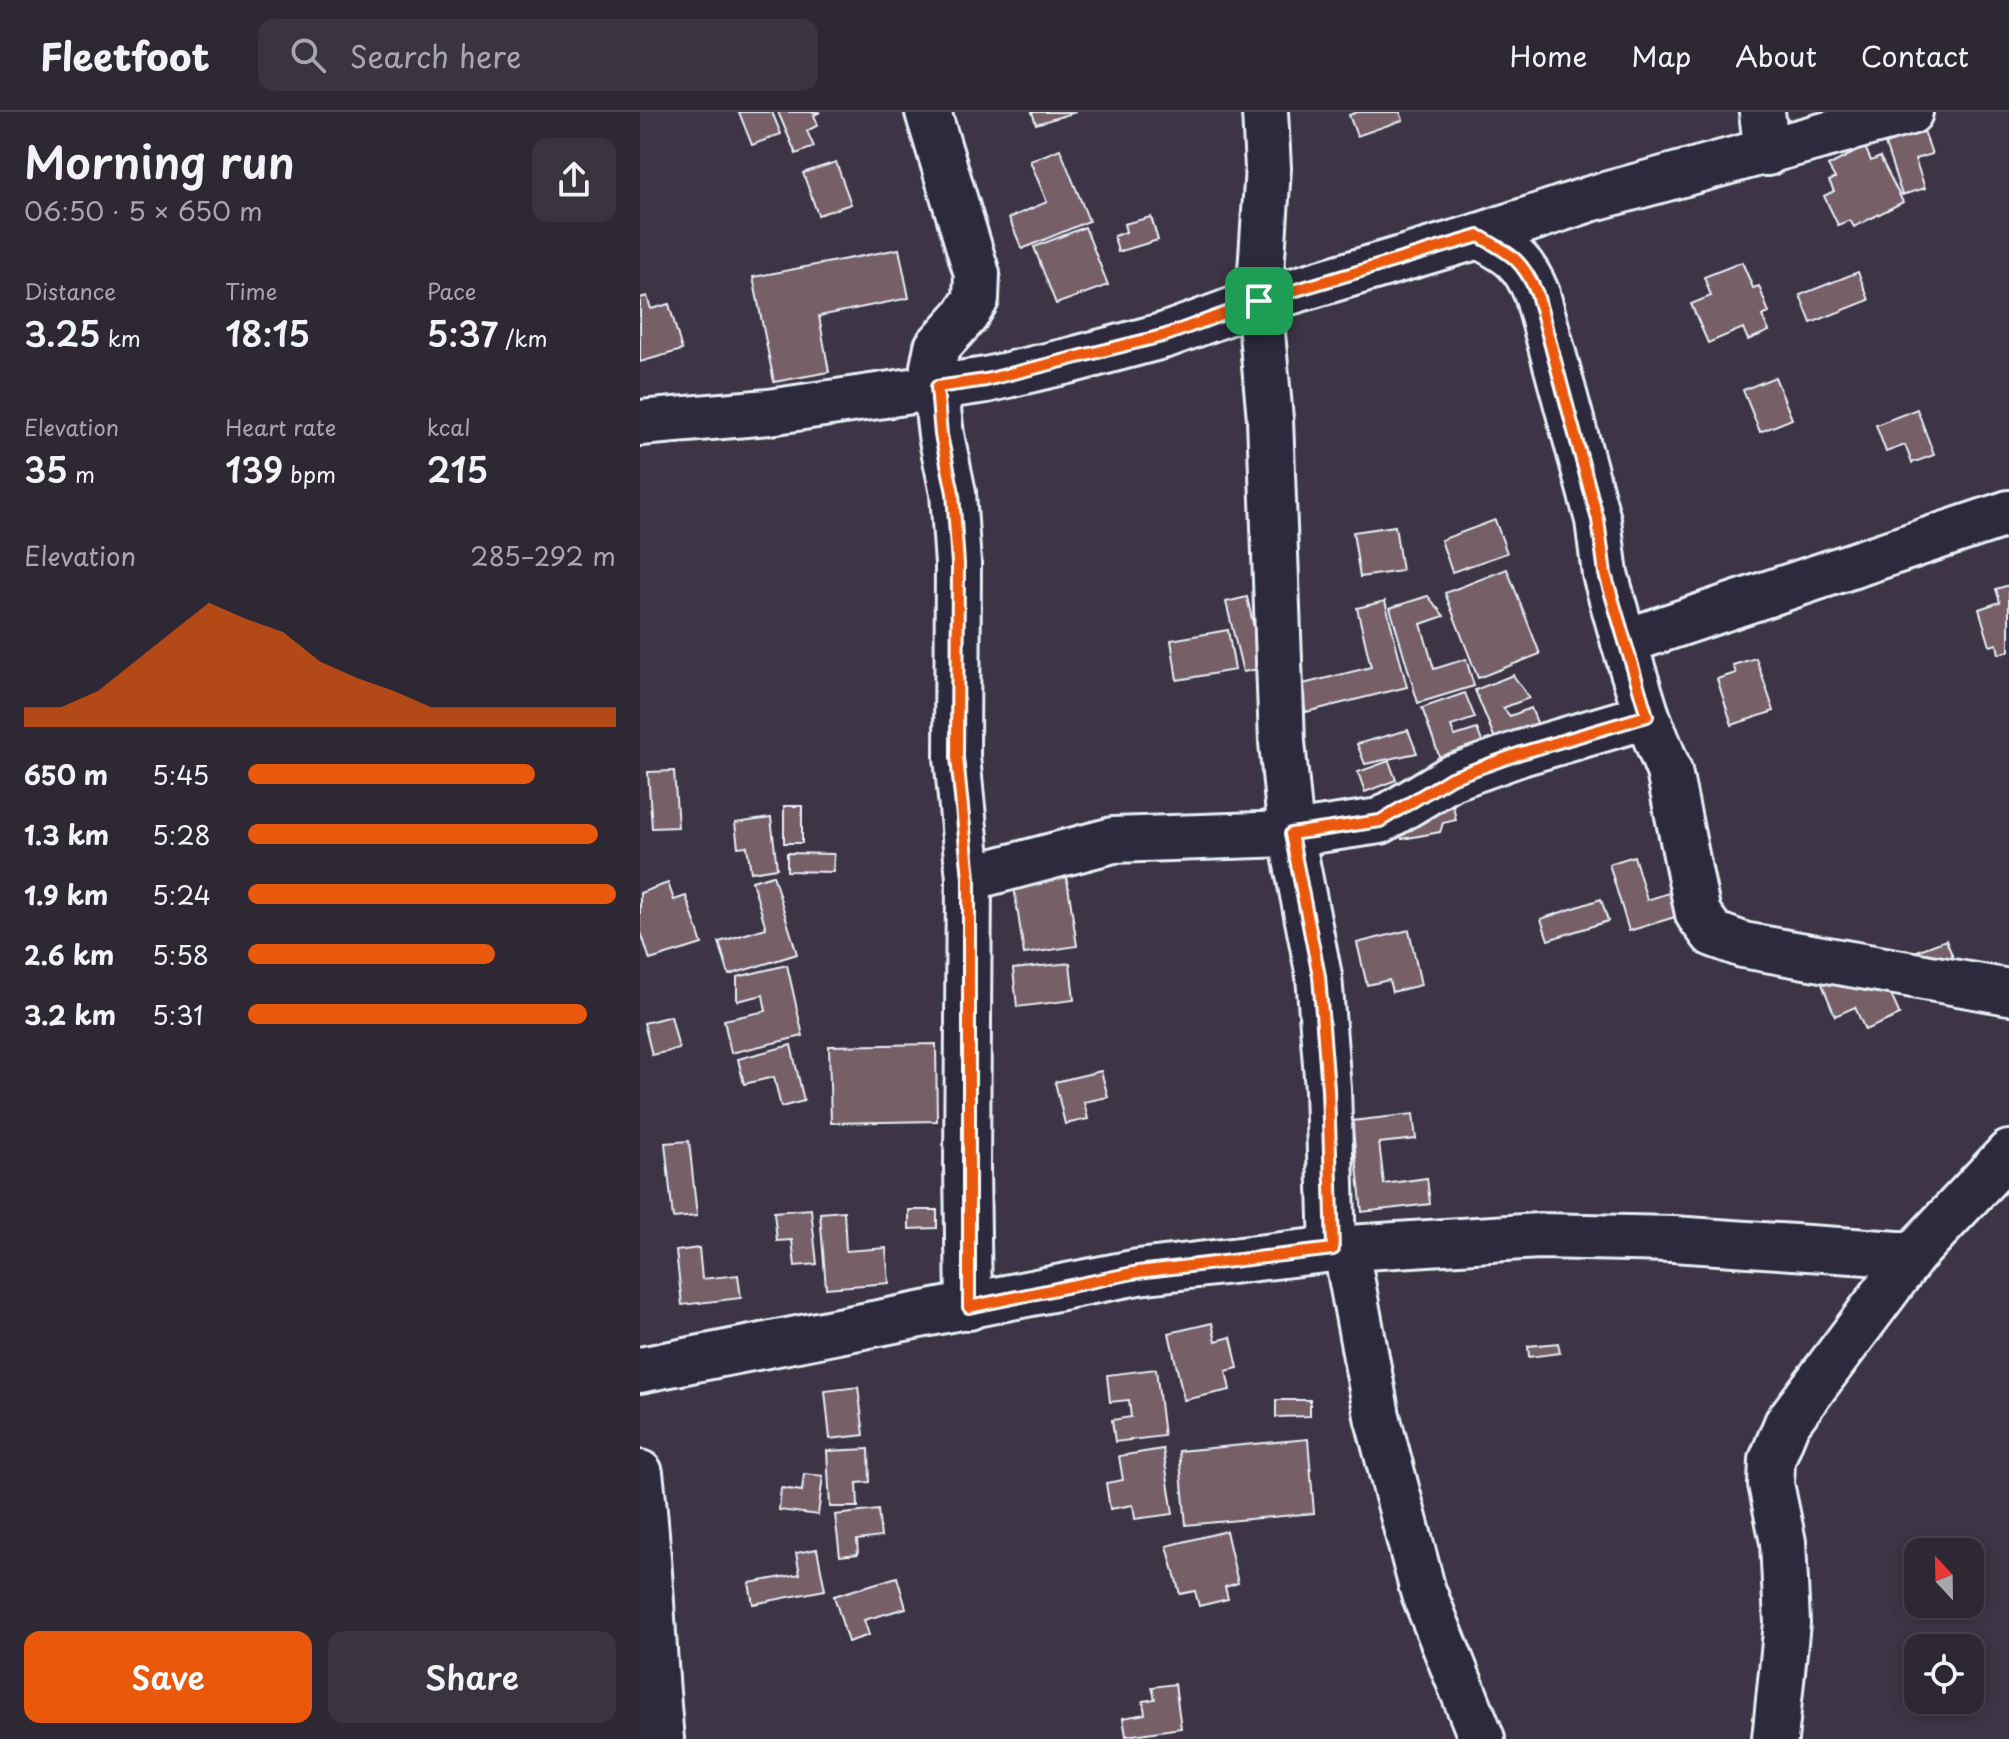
<!DOCTYPE html>
<meta charset="utf-8">
<style>
body{margin:0;font-family:"Playpen Sans",sans-serif;background:#3a3440;color:#f1f3f6;height:100vh;display:flex;flex-direction:column;font-size:30px;white-space:nowrap}
*{box-sizing:border-box;margin:0}
p{font-size:26px;color:#a7a6ac}
.icon{flex:none;width:44px;height:44px;fill:none;stroke:currentColor;stroke-width:2;stroke-linecap:round;stroke-linejoin:round}
.map{position:relative;flex:1;overflow:hidden}
.side{display:flex;flex-direction:column;background:#2e2834;width:640px}
.side>*{flex:none}
.needle{width:52px;rotate:338deg}
.fabs{position:absolute;left:1264px;top:1426px;display:grid;gap:16px}
.fabs a{display:grid;place-items:center;width:80px;height:80px;border-radius:16px;background:#2e2834;box-shadow:0 4px 12px #0003,0 0 0 2px #49444f;font-size:40px}
.pin{position:absolute;display:grid;place-items:center;width:68px;height:68px;color:#fff;margin:-34px;border-radius:16px;box-shadow:0 4px 12px #0006}
.round{display:grid;place-items:center;flex:none;width:84px;height:84px;border-radius:16px;background:#3a3440}
.overview{display:flex;align-items:center;justify-content:space-between;height:136px;padding:0 24px}
h1{font-size:44px;font-weight:600;line-height:60px}
.metrics{display:grid;grid-template-columns:repeat(3,1fr);gap:12px;height:136px;padding:8px 24px}
.metrics div{display:grid;align-content:center}
.metrics b{font-size:34px;font-weight:600}
.metrics small{font-size:22px;font-weight:400}
.metrics p{font-size:22px}
.chart{height:224px;padding:16px 24px}
.chart p{display:flex;justify-content:space-between}
.chart svg{width:100%;height:144px;margin-top:8px;fill:#ea580c;opacity:.7}
.button{display:flex;gap:16px;margin-top:auto;padding:16px 24px}
.button a{flex:1;height:92px;border-radius:16px;background:#ea580c;color:#fff;font-size:32px;font-weight:600;line-height:92px;text-align:center}
.button a+a{background:#3a3440;color:#f1f3f6}
ul{padding:0 24px;list-style:none;font-size:26px}
li{display:grid;grid-template-columns:128px 96px 1fr;align-items:center;height:60px}
li i{height:20px;border-radius:10px;background:#ea580c}
header{display:flex;align-items:center;gap:48px;box-sizing:border-box;height:112px;padding:0 40px;background:#2e2834;border-bottom:2px solid #49444f}
header strong{font-size:38px}
nav{display:flex;gap:44px;margin-inline-start:auto;font-size:28px}
.search{width:560px;height:72px;background:#3a3440;display:flex;align-items:center;gap:20px;box-sizing:border-box;padding:0 28px;border-radius:16px;color:#a7a6ac;font-size:30px}
main{display:flex;flex:1;min-height:0}
.map>svg:first-child{display:block}
.building{fill:#775f67;stroke:#e8f1f8;stroke-width:2}
.lines{fill:none;stroke-linecap:round;stroke-linejoin:round}
.minor-casing{stroke:#e8f1f8;stroke-width:50}
.minor{stroke:#2f2a3d;stroke-width:44}
.route-casing{stroke:#fff;stroke-width:16}
.route{stroke:#ea580c;stroke-width:10}
</style>
<header>
<strong>Fleetfoot</strong>
<div class="search"><svg class="icon" aria-label="search" viewBox="0 0 24 24"><circle cx="10" cy="10" r="6"/><path d="M15 15l6 6"/></svg>Search here</div>
<nav><a>Home</a><a>Map</a><a>About</a><a>Contact</a></nav>
</header>
<main>
<section class="side">
<div class="overview"><div><h1>Morning run</h1><p>06:50 · 5 × 650 m</p></div><a class="round"><svg class="icon" aria-label="share" viewBox="0 0 24 24"><path d="M12 15V3M7 8l5-5 5 5M5 13v7h14v-7"/></svg></a></div>
<div class="metrics">
<div><p>Distance</p><b>3.25<small> km</small></b></div>
<div><p>Time</p><b>18:15</b></div>
<div><p>Pace</p><b>5:37<small> /km</small></b></div>
</div>
<div class="metrics">
<div><p>Elevation</p><b>35<small> m</small></b></div>
<div><p>Heart rate</p><b>139<small> bpm</small></b></div>
<div><p>kcal</p><b>215</b></div>
</div>
<div class="chart"><p><span>Elevation</span>285–292 m</p>
<svg viewBox="0 0 160 44" preserveAspectRatio="none"><path d="M0 44V38L10 38L20 33L30 24L40 15L50 6L60 11L70 15L80 24L90 29L100 33L110 38L120 38L130 38L140 38L150 38L160 38V44z"/></svg>
</div>
<ul>
<li><b>650 m</b>5:45<i style="width:78%"></i></li>
<li><b>1.3 km</b>5:28<i style="width:95%"></i></li>
<li><b>1.9 km</b>5:24<i style="width:100%"></i></li>
<li><b>2.6 km</b>5:58<i style="width:67%"></i></li>
<li><b>3.2 km</b>5:31<i style="width:92%"></i></li>
</ul>
<div class="button"><a>Save</a><a>Share</a></div>
</section>
<div class="map">
<svg width="1369" height="1627" viewBox="0 0 1369 1627">
<rect width="100%" height="100%" fill="#3d3545"/>
<filter id="ink" filterUnits="userSpaceOnUse"><feTurbulence type="fractalNoise" baseFrequency=".0125" numOctaves="2"/><feDisplacementMap in="SourceGraphic" scale="16" xChannelSelector="R" yChannelSelector="G"/><feConvolveMatrix kernelMatrix="1 2 1 2 8 2 1 2 1" color-interpolation-filters="sRGB"/></filter>
<g filter="url(#ink)">
<g class="building">
<path d="M 99,0 L 132,0 L 141,22 L 112,33 Z"/>
<path d="M 138,0 L 180,0 L 174,3 L 178,13 L 167,19 L 174,35 L 156,42 Z"/>
<path d="M 392,0 L 436,0 L 396,12 Z"/>
<path d="M 718,0 L 760,0 L 763,8 L 717,24 L 709,3 Z"/>
<path d="M 1284,19 L 1292,42 L 1275,47 L 1285,76 L 1262,83 L 1245,32 Z"/>
<path d="M 1225,35 L 1231,49 L 1240,45 L 1263,90 L 1214,115 L 1210,108 L 1198,113 L 1184,84 L 1194,79 L 1189,69 L 1195,66 L 1188,54 Z"/>
<path d="M 420,37 L 449,109 L 382,137 L 369,106 L 407,90 L 390,49 Z"/>
<path d="M 196,50 L 211,92 L 178,103 L 163,61 Z"/>
<path d="M 511,105 L 518,128 L 478,140 L 474,124 L 486,120 L 484,112 Z"/>
<path d="M 445,115 L 468,173 L 416,192 L 394,135 Z"/>
<path d="M 259,137 L 269,186 L 179,204 L 189,260 L 134,270 L 113,165 Z"/>
<path d="M 1102,150 L 1113,176 L 1119,174 L 1129,201 L 1122,204 L 1129,219 L 1108,228 L 1103,216 L 1068,231 L 1051,192 L 1071,184 L 1064,165 Z"/>
<path d="M 1218,160 L 1229,188 L 1171,211 L 1160,183 Z"/>
<path d="M 7,184 L 11,197 L 29,192 L 42,238 L 0,250 L 0,186 Z"/>
<path d="M 1135,265 L 1152,307 L 1120,320 L 1103,278 Z"/>
<path d="M 1277,297 L 1294,343 L 1272,351 L 1265,333 L 1246,340 L 1236,313 Z"/>
<path d="M 855,408 L 867,441 L 812,460 L 801,428 Z"/>
<path d="M 755,414 L 762,459 L 720,465 L 713,420 Z"/>
<path d="M 867,457 L 900,542 L 838,566 L 805,481 Z"/>
<path d="M 1369,473 L 1369,539 L 1359,542 L 1357,532 L 1350,534 L 1339,497 L 1360,490 L 1356,477 Z"/>
<path d="M 788,484 L 804,504 L 781,512 L 794,557 L 826,547 L 834,574 L 778,591 L 750,496 Z"/>
<path d="M 607,485 L 623,556 L 603,560 L 586,490 Z"/>
<path d="M 745,489 L 767,575 L 666,600 L 659,573 L 731,555 L 717,496 Z"/>
<path d="M 588,518 L 595,558 L 537,568 L 531,528 Z"/>
<path d="M 1116,546 L 1134,599 L 1092,613 L 1077,567 L 1096,561 L 1093,553 Z"/>
<path d="M 873,563 L 889,586 L 863,596 L 870,604 L 891,596 L 902,623 L 860,639 L 835,578 Z"/>
<path d="M 825,581 L 835,606 L 811,614 L 815,624 L 837,617 L 846,640 L 803,655 L 782,596 Z"/>
<path d="M 768,618 L 777,641 L 725,652 L 717,632 Z"/>
<path d="M 749,649 L 756,668 L 725,680 L 718,660 Z"/>
<path d="M 34,659 L 38,715 L 12,716 L 8,660 Z"/>
<path d="M 810,678 L 816,708 L 803,711 L 800,720 L 762,727 L 755,688 Z"/>
<rect x="144" y="694" width="18" height="37"/>
<path d="M 131,706 L 137,756 L 111,760 L 107,734 L 98,735 L 95,711 Z"/>
<path d="M 147,741 L 194,742 L 193,760 L 147,759 Z"/>
<path d="M 994,744 L 1007,788 L 1041,777 L 1048,801 L 989,819 L 969,752 Z"/>
<path d="M 426,760 L 437,834 L 384,842 L 373,768 Z"/>
<path d="M 133,763 L 157,842 L 89,863 L 79,830 L 126,816 L 112,769 Z"/>
<path d="M 28,771 L 34,788 L 46,784 L 62,832 L 10,848 L 0,817 L 0,781 Z"/>
<path d="M 961,787 L 968,809 L 908,828 L 901,807 Z"/>
<path d="M 769,818 L 781,873 L 752,880 L 749,868 L 727,873 L 717,831 Z"/>
<path d="M 1306,828 L 1318,858 L 1269,842 Z"/>
<path d="M 1254,841 L 1269,875 L 1251,883 L 1260,903 L 1225,918 L 1215,895 L 1195,904 L 1182,872 Z"/>
<path d="M 430,851 L 434,888 L 377,895 L 373,857 Z"/>
<path d="M 147,853 L 163,924 L 91,941 L 84,908 L 126,899 L 123,883 L 97,889 L 97,865 Z"/>
<path d="M 31,904 L 39,937 L 12,943 L 4,911 Z"/>
<path d="M 296,932 L 297,1009 L 191,1011 L 189,934 Z"/>
<path d="M 151,933 L 164,989 L 141,995 L 134,965 L 104,972 L 98,947 Z"/>
<path d="M 461,959 L 468,985 L 444,990 L 448,1007 L 425,1012 L 415,970 Z"/>
<path d="M 773,1002 L 776,1027 L 739,1031 L 744,1072 L 787,1066 L 790,1092 L 722,1100 L 712,1009 Z"/>
<path d="M 49,1029 L 57,1104 L 33,1106 L 25,1031 Z"/>
<path d="M 171,1097 L 177,1152 L 155,1154 L 152,1128 L 137,1129 L 134,1100 Z"/>
<path d="M 269,1098 L 297,1098 L 297,1116 L 269,1117 Z"/>
<path d="M 204,1099 L 206,1139 L 246,1136 L 249,1171 L 186,1176 L 180,1101 Z"/>
<path d="M 59,1136 L 62,1167 L 98,1163 L 101,1186 L 42,1193 L 36,1139 Z"/>
<path d="M 572,1211 L 576,1229 L 591,1225 L 598,1256 L 586,1259 L 590,1278 L 544,1288 L 529,1221 Z"/>
<path d="M 918,1231 L 920,1241 L 889,1245 L 888,1234 Z"/>
<path d="M 516,1257 L 524,1324 L 475,1330 L 472,1308 L 491,1305 L 489,1288 L 470,1290 L 467,1263 Z"/>
<path d="M 218,1275 L 224,1323 L 190,1327 L 185,1279 Z"/>
<path d="M 636,1288 L 670,1288 L 670,1304 L 636,1305 Z"/>
<path d="M 668,1327 L 674,1401 L 546,1413 L 539,1339 Z"/>
<path d="M 229,1337 L 230,1370 L 217,1371 L 218,1395 L 190,1395 L 187,1339 Z"/>
<path d="M 523,1337 L 533,1402 L 495,1407 L 493,1393 L 470,1397 L 466,1371 L 483,1368 L 479,1344 Z"/>
<path d="M 164,1362 L 183,1364 L 178,1403 L 139,1398 L 141,1376 L 162,1379 Z"/>
<path d="M 238,1398 L 241,1425 L 217,1428 L 218,1442 L 200,1444 L 195,1403 Z"/>
<path d="M 586,1419 L 598,1471 L 585,1475 L 588,1487 L 559,1494 L 555,1479 L 540,1482 L 527,1434 Z"/>
<path d="M 177,1437 L 185,1478 L 113,1492 L 109,1471 L 160,1462 L 156,1441 Z"/>
<path d="M 257,1465 L 266,1496 L 224,1508 L 229,1523 L 208,1530 L 194,1484 Z"/>
<path d="M 535,1572 L 541,1616 L 486,1624 L 483,1606 L 505,1602 L 503,1589 L 515,1587 L 512,1575 Z"/>
</g>
<g class="lines">
<defs>
<g id="minor">
<path d="M 288,0 L 337,162 L 336,187 L 326,203 L 297,235 L 293,255 L 301,323 L 313,381 L 318,452 L 317,645 L 329,766 L 327,1054 L 329,1195"/>
<path d="M 625,0 L 628,56 L 619,189 L 630,307 L 642,630 L 651,722 L 679,864 L 688,977 L 693,1137"/>
<path d="M 1122,0 L 1127,41"/>
<path d="M 839,124 C 871,141 883,148 897,182 L 958,408 L 965,462 L 984,530 L 1007,604 L 1029,659 L 1058,802 L 1073,822 L 1103,833 L 1369,880"/>
<path d="M 0,311 L 129,300 L 346,268 L 432,248 L 526,223 L 619,189 L 839,124 L 950,87 L 1270,0"/>
<path d="M 984,530 L 1369,401"/>
<path d="M 329,766 L 473,728 L 651,722 L 740,709 L 811,666 L 881,641 L 1007,604"/>
<path d="M 706,1138 L 737,1304 L 783,1479 L 842,1627"/>
<path d="M 0,1258 L 498,1160 L 693,1137 L 900,1124 L 1033,1127 L 1273,1143"/>
<path d="M 0,1361 C 11,1450 12,1538 21,1627"/>
<path d="M 1135,1627 L 1147,1511 L 1143,1430 L 1131,1372 L 1132,1348 L 1147,1311 L 1273,1143 L 1369,1041"/>
</g>
</defs>
<use href="#minor" class="minor-casing"/>
<use href="#minor" class="minor"/>
</g>
</g>
<g class="lines" filter="url(#ink)">
<defs>
<path id="route" d="M 839,124 C 871,142 883,148 897,182 L 958,408 L 965,462 L 1007,604 L 881,641 L 811,666 L 740,709 L 651,722 L 679,864 L 688,977 L 693,1137 L 498,1160 L 329,1195 L 329,766 L 317,645 L 318,452 L 313,381 L 301,323 L 297,275 L 346,268 L 526,223 L 619,189 Z"/>
</defs>
<use href="#route" class="route-casing"/>
<use href="#route" class="route"/>
</g>
</svg>
<div class="fabs">
<a><svg class="needle" viewBox="-14 -14 28 28"><path d="M0-13l5 13h-10z" fill="#e53935"/><path d="M0 13l5-13h-10z" fill="#a7a6ac"/></svg></a>
<a><svg class="icon" aria-label="locate" viewBox="0 0 24 24"><circle cx="12" cy="12" r="6"/><path d="M12 2v4M12 18v4M2 12h4M18 12h4"/></svg></a>
</div>
<div class="pin" style="left:619px;top:189px;background:#1e9e55"><svg class="icon" aria-label="arrive" viewBox="0 0 24 24"><path d="M6 21V4h12l-3 4 3 4H6"/></svg></div>
</div>
</main>
